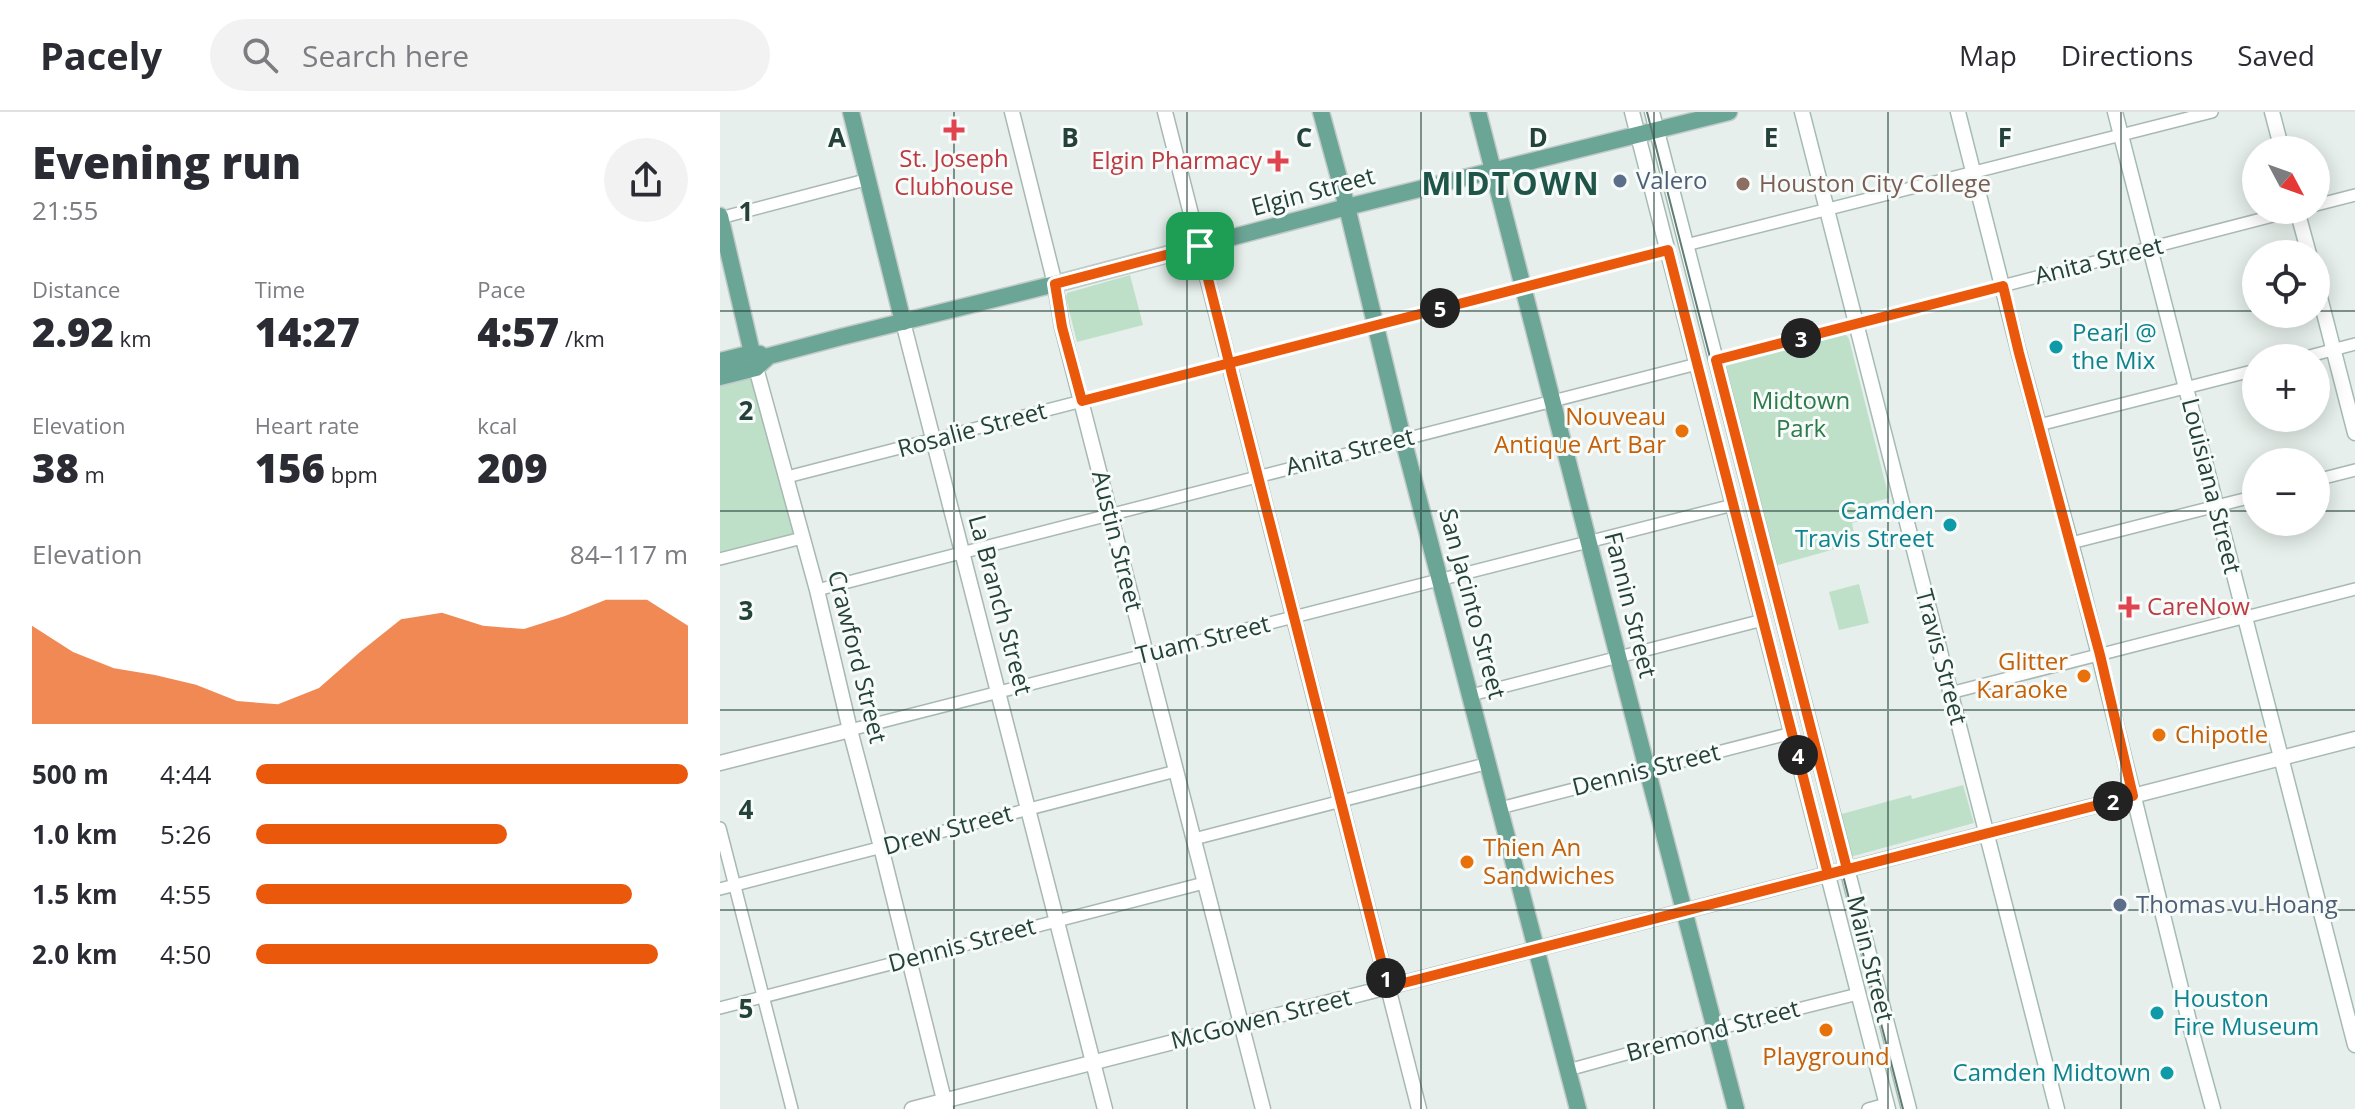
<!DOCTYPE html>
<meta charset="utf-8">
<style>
body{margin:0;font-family:"Open Sans",sans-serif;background:#f2f2f3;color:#2b2b33;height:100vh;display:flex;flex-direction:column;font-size:30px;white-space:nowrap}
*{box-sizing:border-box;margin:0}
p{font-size:26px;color:#7c7c81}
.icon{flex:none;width:44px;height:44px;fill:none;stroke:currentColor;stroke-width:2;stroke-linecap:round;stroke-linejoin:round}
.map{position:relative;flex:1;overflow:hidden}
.drawer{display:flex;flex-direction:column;background:#fff;width:720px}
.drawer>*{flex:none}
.needle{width:52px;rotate:131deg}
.buttons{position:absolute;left:1522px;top:24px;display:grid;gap:16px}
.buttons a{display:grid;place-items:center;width:88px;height:88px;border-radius:50%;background:#fff;box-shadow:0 4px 20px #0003;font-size:40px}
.pin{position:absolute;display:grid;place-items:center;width:68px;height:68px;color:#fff;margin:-34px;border-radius:16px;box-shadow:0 4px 12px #0006}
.km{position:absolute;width:40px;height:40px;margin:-20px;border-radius:50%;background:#222;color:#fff;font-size:22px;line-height:40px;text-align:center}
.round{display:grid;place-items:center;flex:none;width:84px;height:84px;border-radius:42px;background:#f2f2f3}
.overview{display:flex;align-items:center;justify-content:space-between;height:136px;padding:0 32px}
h1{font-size:44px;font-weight:800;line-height:60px}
.stats{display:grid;grid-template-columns:repeat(3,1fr);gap:12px;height:136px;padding:8px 32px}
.stats div{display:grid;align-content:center}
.stats b{font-size:40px;font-weight:800}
.stats small{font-size:22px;font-weight:400}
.stats p{font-size:22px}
.chart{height:224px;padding:16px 32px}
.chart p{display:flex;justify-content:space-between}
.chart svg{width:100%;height:144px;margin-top:8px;fill:#ea580c;opacity:.7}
ul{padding:0 32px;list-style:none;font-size:26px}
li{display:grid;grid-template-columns:128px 96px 1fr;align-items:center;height:60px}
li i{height:20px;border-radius:10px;background:#ea580c}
header{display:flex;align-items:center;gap:48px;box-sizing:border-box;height:112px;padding:0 40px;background:#fff;border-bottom:2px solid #e1e1e2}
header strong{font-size:38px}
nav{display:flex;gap:44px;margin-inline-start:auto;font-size:28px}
.search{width:560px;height:72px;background:#f2f2f3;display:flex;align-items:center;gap:20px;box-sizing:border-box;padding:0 28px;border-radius:44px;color:#7c7c81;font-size:30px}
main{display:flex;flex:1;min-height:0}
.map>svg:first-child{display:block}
.green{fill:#bfe0c8}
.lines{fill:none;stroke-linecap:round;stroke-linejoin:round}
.minor-casing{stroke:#a8b8b2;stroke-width:14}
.tertiary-casing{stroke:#a8b8b2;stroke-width:17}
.secondary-casing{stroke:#a4bbb3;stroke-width:17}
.primary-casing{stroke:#c2cac8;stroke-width:19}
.minor{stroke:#fff;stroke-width:11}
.tertiary{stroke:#fff;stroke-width:14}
.secondary{stroke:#fff;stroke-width:14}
.primary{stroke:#6aa596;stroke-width:16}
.tram{stroke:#5f7d75;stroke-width:2}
.route-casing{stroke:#fff;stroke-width:16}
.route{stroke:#ea580c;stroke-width:10}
.grid{fill:none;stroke:#24423a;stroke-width:2;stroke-opacity:0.55}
.health-dot{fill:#e0444e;stroke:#f7fbf9;stroke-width:3}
.service-dot{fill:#5c6f8a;stroke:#f7fbf9;stroke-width:3}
.education-dot{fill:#8d6e63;stroke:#f7fbf9;stroke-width:3}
.culture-dot{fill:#0f9aa8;stroke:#f7fbf9;stroke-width:3}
.food-dot{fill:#e8710a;stroke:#f7fbf9;stroke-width:3}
.labels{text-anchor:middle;stroke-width:6;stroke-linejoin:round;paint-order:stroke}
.health-label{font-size:24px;fill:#be3a42;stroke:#f7fbf9}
.service-label{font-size:24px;fill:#4e5e75;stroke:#f7fbf9;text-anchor:start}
.education-label{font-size:24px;fill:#785e54;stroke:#f7fbf9;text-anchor:start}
.street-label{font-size:24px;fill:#24423a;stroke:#f7fbf9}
.culture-label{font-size:24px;fill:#0d838f;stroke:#f7fbf9;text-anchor:start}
.park-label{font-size:24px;fill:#2d7a4b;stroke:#f7fbf9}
.food-label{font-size:24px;fill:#c56008;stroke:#f7fbf9;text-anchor:end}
.district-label{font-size:32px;font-weight:bold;letter-spacing:2px;fill:#1f5548;stroke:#f7fbf9}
.grid-label{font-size:26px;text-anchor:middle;font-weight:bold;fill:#24423a;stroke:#f7fbf9;stroke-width:6;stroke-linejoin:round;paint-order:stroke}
</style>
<header>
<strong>Pacely</strong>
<div class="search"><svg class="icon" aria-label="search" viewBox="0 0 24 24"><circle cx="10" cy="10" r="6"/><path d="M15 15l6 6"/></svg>Search here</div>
<nav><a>Map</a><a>Directions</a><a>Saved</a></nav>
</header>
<main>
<section class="drawer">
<div class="overview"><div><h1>Evening run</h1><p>21:55</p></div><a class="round"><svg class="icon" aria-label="share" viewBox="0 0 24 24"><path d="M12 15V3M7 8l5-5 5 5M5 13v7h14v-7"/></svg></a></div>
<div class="stats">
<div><p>Distance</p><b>2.92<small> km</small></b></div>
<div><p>Time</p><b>14:27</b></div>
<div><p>Pace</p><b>4:57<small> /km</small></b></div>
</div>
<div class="stats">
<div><p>Elevation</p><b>38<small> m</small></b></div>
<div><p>Heart rate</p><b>156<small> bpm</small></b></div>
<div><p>kcal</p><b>209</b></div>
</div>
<div class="chart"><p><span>Elevation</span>84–117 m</p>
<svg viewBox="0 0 160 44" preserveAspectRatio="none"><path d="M0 44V14L10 22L20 27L30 29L40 32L50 37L60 38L70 33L80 22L90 12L100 10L110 14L120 15L130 11L140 6L150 6L160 14V44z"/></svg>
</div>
<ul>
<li><b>500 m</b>4:44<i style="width:100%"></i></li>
<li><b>1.0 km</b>5:26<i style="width:58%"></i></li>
<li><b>1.5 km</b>4:55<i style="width:87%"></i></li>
<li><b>2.0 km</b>4:50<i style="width:93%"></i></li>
</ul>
</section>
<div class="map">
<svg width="1635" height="997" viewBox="0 0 1635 997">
<rect width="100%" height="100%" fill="#e6efeb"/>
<g class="green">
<path d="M 410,163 L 423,213 L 357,230 L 346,186 L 347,181 Z"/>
<path d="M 1120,220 L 1125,221 L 1129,227 L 1169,386 L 1150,391 L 1153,406 L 1132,411 L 1136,431 L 1051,455 L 1003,255 L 1009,249 Z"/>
<path d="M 32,260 L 74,418 L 71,423 L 0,443 L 0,269 Z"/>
<path d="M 1139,472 L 1149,511 L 1119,518 L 1109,480 Z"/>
<path d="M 1243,673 L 1254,711 L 1130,745 L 1118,703 L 1191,683 L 1192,687 Z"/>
</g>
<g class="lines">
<defs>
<g id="minor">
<path d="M 1596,93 L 1635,83"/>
<path d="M 0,106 L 149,67"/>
<path d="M 966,133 L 1492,0"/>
<path d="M 1582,246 L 1635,232"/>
<path d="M 996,248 L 1576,98"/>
<path d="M 1319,313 L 1536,258"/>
<path d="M 67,365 L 948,138"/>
<path d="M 1596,368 L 1635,358"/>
<path d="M 1351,431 L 1536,384"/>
<path d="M 0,447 L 82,426"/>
<path d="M 97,478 L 977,252"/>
<path d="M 1230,581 L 1635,477"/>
<path d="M 751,583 L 1043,508"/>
<path d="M 130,618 L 1013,393"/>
<path d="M 780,696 L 1072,621"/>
<path d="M 0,716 L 72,997"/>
<path d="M 474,727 L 769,651"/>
<path d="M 0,777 L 456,659"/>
<path d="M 0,896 L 484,771"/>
<path d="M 848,958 L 997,917 L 1138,882"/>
<path d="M 1148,997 L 1166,992"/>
</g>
<g id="tertiary">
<path d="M 292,0 L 335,172 L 342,215 L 543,997"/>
<path d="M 445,0 L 699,997"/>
<path d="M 183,210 L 385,997"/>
<path d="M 33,245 L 97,478 L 130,618 L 161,735 L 226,996"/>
<path d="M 0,651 L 130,618"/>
<path d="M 192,997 L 1635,627"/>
</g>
<g id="secondary">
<path d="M 912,0 L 1168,997"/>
<path d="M 932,0 L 1189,997"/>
<path d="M 1082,0 L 1337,997"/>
<path d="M 1238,0 L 1299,241 L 1356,450 L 1471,917 L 1493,997"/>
<path d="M 1395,0 L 1635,933"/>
<path d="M 1552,0 L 1562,38"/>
<path d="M 1577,98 L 1589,142"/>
<path d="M 1596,170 L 1635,321"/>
</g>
<g id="primary">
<path d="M 131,0 L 183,210"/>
<path d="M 601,0 L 627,95 L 683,327 L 858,997"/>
<path d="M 758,0 L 927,657 L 1016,997"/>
<path d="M 0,104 L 32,241"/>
<path d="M 0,249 L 32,241 L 40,242"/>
<path d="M 0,265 L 36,256 L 49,244 L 121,225 L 335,172 L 627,95 L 1009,0"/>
</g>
</defs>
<use href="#minor" class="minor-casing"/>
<use href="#tertiary" class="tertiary-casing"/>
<use href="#secondary" class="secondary-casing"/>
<use href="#primary" class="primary-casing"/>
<use href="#minor" class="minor"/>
<use href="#tertiary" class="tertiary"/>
<use href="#secondary" class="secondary"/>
<use href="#primary" class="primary"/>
<path class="tram" d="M 927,0 L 1183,997"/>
</g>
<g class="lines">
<defs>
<path id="route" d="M 480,134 C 490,177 502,220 512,263 C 564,467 617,670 668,875 L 1413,684 L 1380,543 L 1299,241 L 1283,174 L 996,248 L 1127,757 L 1108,762 L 948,138 L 362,289 L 342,215 L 335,172 L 480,134"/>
</defs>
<use href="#route" class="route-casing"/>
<use href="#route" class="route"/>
</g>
<path class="grid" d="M 234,0 L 234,997M 467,0 L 467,997M 701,0 L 701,997M 934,0 L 934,997M 1168,0 L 1168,997M 1401,0 L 1401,997M 0,199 L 1536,199M 1596,199 L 1635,199M 0,399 L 1536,399M 1596,399 L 1635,399M 0,598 L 1635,598M 0,798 L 1635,798"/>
<g class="health-dot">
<path d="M230 6h8v8h8v8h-8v8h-8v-8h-8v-8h8z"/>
<path d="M554 37h8v8h8v8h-8v8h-8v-8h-8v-8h8z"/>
<path d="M1405 483h8v8h8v8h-8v8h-8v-8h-8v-8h8z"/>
</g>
<g class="service-dot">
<circle cx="900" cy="69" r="8"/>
<circle cx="1400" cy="793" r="8"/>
</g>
<circle class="education-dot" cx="1023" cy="72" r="8"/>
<g class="culture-dot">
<circle cx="1336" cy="235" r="8"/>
<circle cx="1230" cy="413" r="8"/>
<circle cx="1437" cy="901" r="8"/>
<circle cx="1447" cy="961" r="8"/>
</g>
<g class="food-dot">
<circle cx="962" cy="319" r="8"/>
<circle cx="1364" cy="564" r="8"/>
<circle cx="1439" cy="623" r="8"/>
<circle cx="747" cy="750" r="8"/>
<circle cx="1106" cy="918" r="8"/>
</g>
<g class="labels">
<g class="health-label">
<text x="234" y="55">St. Joseph<tspan x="234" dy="28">Clubhouse</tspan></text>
<text x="542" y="57" text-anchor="end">Elgin Pharmacy</text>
<text x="1427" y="503" text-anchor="start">CareNow</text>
</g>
<g class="service-label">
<text x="916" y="77">Valero</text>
<text x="1416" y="801">Thomas vu Hoang</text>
</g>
<g class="education-label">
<text x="1039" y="80">Houston City College</text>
</g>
<g class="street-label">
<text transform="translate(593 80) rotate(-15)" y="8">Elgin Street</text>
<text transform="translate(1379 149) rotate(-14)" y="8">Anita Street</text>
<text transform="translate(252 318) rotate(-15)" y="8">Rosalie Street</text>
<text transform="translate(630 340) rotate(-14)" y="8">Anita Street</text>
<text transform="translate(1491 374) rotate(76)" y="8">Louisiana Street</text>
<text transform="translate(397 429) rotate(76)" y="8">Austin Street</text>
<text transform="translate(752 492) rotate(75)" y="8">San Jacinto Street</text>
<text transform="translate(280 493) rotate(75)" y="8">La Branch Street</text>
<text transform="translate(910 493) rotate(76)" y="8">Fannin Street</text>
<text transform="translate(483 528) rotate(-14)" y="8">Tuam Street</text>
<text transform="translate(137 545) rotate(76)" y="8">Crawford Street</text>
<text transform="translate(1221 545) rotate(75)" y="8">Travis Street</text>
<text transform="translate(926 658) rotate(-14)" y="8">Dennis Street</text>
<text transform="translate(228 718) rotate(-15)" y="8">Drew Street</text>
<text transform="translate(242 833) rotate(-15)" y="8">Dennis Street</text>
<text transform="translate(1150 847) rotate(76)" y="8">Main Street</text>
<text transform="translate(541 907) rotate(-14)" y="8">McGowen Street</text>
<text transform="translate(993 919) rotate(-15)" y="8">Bremond Street</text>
</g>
<g class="culture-label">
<text x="1352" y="229">Pearl @<tspan x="1352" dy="28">the Mix</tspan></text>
<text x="1214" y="407" text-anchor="end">Camden<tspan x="1214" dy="28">Travis Street</tspan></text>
<text x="1453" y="895">Houston<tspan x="1453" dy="28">Fire Museum</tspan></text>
<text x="1431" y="969" text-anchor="end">Camden Midtown</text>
</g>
<g class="park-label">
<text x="1081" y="297">Midtown<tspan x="1081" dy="28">Park</tspan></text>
</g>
<g class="food-label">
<text x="946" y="313">Nouveau<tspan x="946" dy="28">Antique Art Bar</tspan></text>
<text x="1348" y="558">Glitter<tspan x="1348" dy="28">Karaoke</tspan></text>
<text x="1455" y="631" text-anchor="start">Chipotle</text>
<text x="763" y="744" text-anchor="start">Thien An<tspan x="763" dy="28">Sandwiches</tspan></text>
<text x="1106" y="953" text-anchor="middle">Playground</text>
</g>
<g class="district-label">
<text x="791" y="83">MIDTOWN</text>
</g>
</g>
<g class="grid-label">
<text x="117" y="35">A</text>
<text x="350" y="35">B</text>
<text x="584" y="35">C</text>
<text x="818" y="35">D</text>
<text x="1051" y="35">E</text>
<text x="1285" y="35">F</text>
<text x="26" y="109">1</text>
<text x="26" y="308">2</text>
<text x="26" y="508">3</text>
<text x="26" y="707">4</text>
<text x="26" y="906">5</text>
</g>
</svg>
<div class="buttons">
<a><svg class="needle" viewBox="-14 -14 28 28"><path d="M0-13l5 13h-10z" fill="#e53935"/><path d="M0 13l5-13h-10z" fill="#7c7c81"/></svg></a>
<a><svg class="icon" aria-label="locate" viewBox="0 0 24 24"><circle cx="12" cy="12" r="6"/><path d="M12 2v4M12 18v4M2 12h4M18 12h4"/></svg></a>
<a>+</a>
<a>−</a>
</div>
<div class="pin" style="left:480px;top:134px;background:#1e9e55"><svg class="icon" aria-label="arrive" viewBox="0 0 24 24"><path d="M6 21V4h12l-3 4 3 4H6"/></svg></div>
<b class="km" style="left:666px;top:866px">1</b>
<b class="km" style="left:1393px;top:689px">2</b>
<b class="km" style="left:1081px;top:226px">3</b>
<b class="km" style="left:1078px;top:643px">4</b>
<b class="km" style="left:720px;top:196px">5</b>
</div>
</main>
